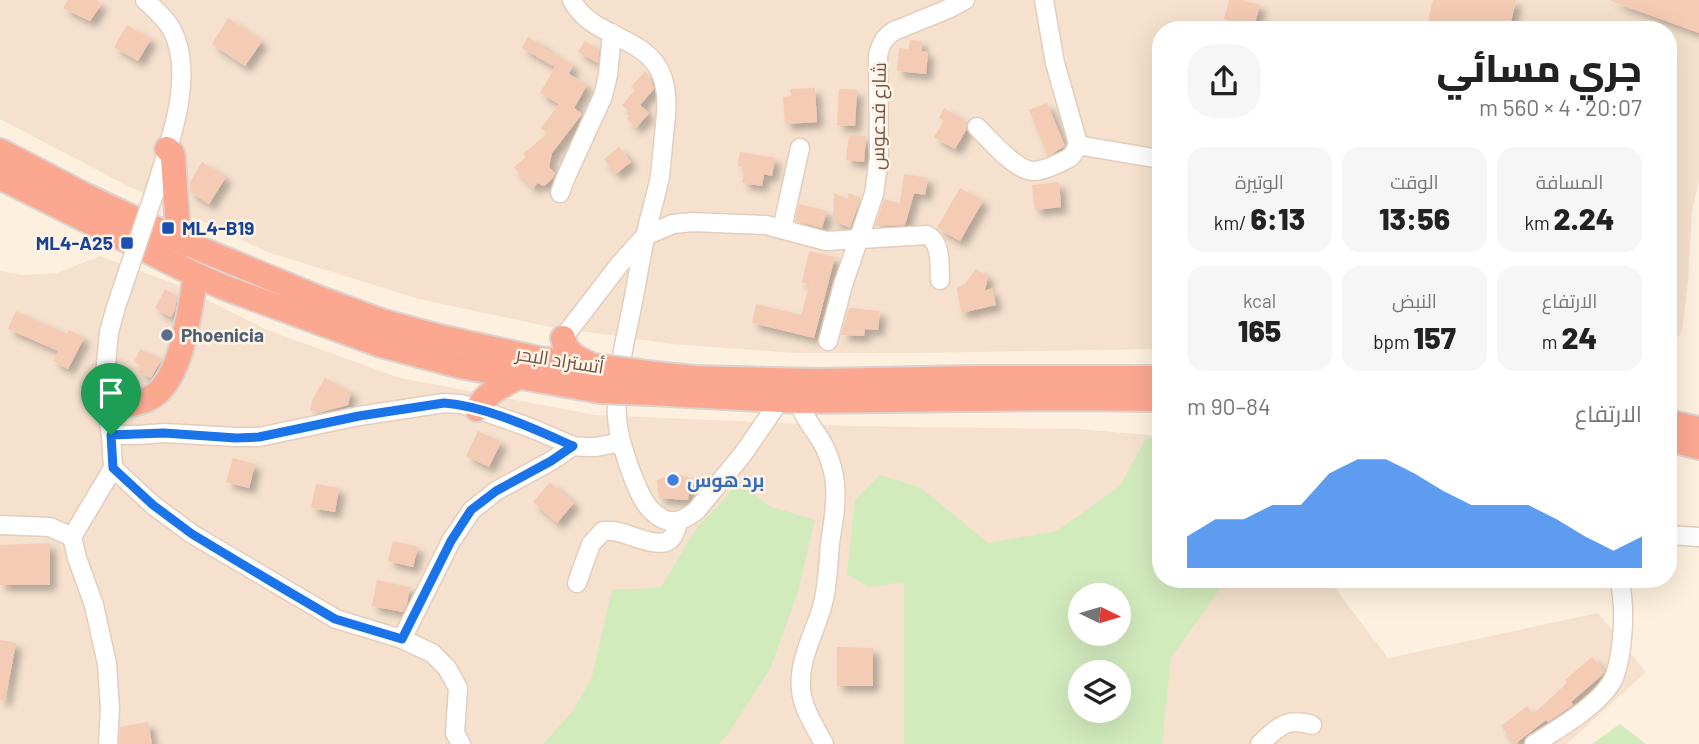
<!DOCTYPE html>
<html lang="ar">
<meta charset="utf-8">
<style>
body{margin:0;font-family:Barlow,Cairo,sans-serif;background:#f6f6f6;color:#222;direction:rtl;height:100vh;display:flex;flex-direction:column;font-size:26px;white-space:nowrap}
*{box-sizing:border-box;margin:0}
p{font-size:23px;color:#767676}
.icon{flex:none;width:38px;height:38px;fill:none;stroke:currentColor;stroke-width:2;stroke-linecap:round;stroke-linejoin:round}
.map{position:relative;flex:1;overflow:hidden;direction:ltr}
.drawer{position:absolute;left:1152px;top:21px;width:525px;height:567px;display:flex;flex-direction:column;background:#fff;border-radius:28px;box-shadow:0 7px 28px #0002;direction:rtl}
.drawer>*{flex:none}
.needle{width:46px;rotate:95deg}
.fabs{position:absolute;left:1068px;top:583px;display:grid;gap:14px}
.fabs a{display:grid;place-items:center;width:63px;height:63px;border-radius:50%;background:#fff;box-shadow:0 7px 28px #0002;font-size:35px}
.pin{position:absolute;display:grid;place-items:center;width:60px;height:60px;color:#fff;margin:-72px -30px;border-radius:50% 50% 50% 0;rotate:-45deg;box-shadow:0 0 7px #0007}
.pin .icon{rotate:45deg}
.round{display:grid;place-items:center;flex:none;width:74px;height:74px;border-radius:28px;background:#f6f6f6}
.overview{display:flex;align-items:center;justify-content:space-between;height:119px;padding:0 35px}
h1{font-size:38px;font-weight:800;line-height:52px}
.metrics{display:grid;grid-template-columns:repeat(3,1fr);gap:10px;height:119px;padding:7px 35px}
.metrics div{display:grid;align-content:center;border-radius:18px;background:#f6f6f6;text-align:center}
.metrics b{font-size:30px;font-weight:800}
.metrics small{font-size:19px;font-weight:400}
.metrics p{font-size:19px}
.chart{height:196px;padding:14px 35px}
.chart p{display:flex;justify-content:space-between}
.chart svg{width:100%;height:126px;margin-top:7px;fill:#1a73e8;opacity:.7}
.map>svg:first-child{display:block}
.residential{fill:#f5e1cd;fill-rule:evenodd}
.green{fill:#d2ebbd;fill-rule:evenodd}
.building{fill:#f4cbb5;filter:url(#shadow)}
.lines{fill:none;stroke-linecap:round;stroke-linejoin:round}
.minor-casing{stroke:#e4cdbd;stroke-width:21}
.highway-casing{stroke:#dbd3cf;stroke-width:28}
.minor{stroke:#fff;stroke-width:18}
.highway{stroke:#fca891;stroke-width:24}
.minor-bridge-casing{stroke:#e4cdbd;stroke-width:21;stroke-linecap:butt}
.highway-bridge-casing{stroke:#dbd3cf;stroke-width:28;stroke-linecap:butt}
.minor-bridge{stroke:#fff;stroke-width:18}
.highway-bridge{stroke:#fca891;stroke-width:24}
.route-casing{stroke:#fff;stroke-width:14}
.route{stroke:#1a73e8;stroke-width:9}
.transit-dot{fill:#1a4fb4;stroke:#fff4e6;stroke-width:2.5}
.service-dot{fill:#5c6f8a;stroke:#fff4e6;stroke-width:2.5}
.shop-dot{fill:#3f7fe0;stroke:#fff4e6;stroke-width:2.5}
.labels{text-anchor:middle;stroke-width:5;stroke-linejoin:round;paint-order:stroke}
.street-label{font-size:19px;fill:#755445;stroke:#fff4e6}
.transit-label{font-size:19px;font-weight:bold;fill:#164399;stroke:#fff4e6;text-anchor:start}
.service-label{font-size:19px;font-weight:bold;fill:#4e5e75;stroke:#fff4e6;text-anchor:start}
.shop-label{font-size:19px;font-weight:bold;fill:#366cbe;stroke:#fff4e6;text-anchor:start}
</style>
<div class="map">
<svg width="1699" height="744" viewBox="0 0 1699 744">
<defs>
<filter id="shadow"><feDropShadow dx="6" dy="6" stdDeviation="3.5" flood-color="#0004"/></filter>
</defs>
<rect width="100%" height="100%" fill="#fef0de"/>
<g class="residential">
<path d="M 0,0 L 1699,0 L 1699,180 L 1692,211 L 1688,281 L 1682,331 L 1668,352 L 1668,30 L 1160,30 L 1160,349 L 916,353 L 795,353 L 672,344 L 545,326 L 419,299 L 267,252 L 124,184 L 0,119 Z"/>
<path d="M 100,256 L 178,285 L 267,330 L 400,378 L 596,415 L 851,426 L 1078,429 L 1160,436 L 1160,579 L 1328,579 L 1388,658 L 1598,613 L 1646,672 L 1567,744 L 0,744 L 0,271 L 23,275 L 57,273 ZM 1080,595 L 1118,595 L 1118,634 L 1080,634 ZM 1080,672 L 1118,672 L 1118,710 L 1080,710 Z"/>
</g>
<g class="green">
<path d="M 1160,437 L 1160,579 L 1227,579 L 1171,658 L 1162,744 L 904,744 L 904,582 L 868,587 L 847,574 L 855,500 L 880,475 L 921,488 L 988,543 L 1057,531 L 1120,486 L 1146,438 ZM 1080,595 L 1118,595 L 1118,634 L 1080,634 ZM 1080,672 L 1118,672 L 1118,710 L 1080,710 Z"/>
<path d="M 739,481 L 769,506 L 815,520 L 797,595 L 770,669 L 726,737 L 718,744 L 543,744 L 573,711 L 592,677 L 612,589 L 639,589 L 661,587 L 696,529 L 726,497 Z"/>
<path d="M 1620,724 L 1646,744 L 1592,744 Z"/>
</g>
<g class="building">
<path d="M 68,0 L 97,0 L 101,5 L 90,21 L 63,8 Z"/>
<path d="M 1229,0 L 1241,0 L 1260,5 L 1254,27 L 1224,19 Z"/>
<path d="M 1433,0 L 1516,0 L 1509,30 L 1426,30 Z"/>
<path d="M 1611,0 L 1699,0 L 1699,33 L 1611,1 Z"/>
<path d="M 228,18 L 262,41 L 245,66 L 212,44 Z"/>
<path d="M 127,25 L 151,39 L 138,61 L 114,47 Z"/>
<path d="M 528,37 L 546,47 L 545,49 L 573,65 L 569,74 L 587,85 L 574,108 L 582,114 L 552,153 L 549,167 L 555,173 L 553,178 L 544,186 L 537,183 L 533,189 L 514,167 L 526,157 L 523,154 L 548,133 L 541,128 L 559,104 L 540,93 L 555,67 L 522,48 Z"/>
<path d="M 910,40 L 922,41 L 921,51 L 928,52 L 926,74 L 897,71 L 899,48 L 909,49 Z"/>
<path d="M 585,41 L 599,49 L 598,63 L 578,52 Z"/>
<path d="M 645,71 L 651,80 L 654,89 L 640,105 L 649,113 L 636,128 L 627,119 L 632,114 L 622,105 L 635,90 L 631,87 Z"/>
<path d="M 815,88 L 817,122 L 785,124 L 783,97 L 791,96 L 790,89 Z"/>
<path d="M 839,89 L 857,90 L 855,126 L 837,125 Z"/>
<path d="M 1047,103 L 1065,146 L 1048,156 L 1029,110 Z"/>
<path d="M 944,108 L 967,122 L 966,130 L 955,149 L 934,137 L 944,121 L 939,118 Z"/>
<path d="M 849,135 L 866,136 L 864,162 L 846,160 Z"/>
<path d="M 619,147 L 631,162 L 616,174 L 604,159 Z"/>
<path d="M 740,152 L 775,158 L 772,176 L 764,174 L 762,186 L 742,183 L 745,167 L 738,166 Z"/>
<path d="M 202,162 L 226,177 L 209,204 L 190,192 L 190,182 Z"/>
<path d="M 904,174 L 928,178 L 925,195 L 914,193 L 905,225 L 875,226 L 884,199 L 900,204 Z"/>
<path d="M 1059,182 L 1061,207 L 1035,210 L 1032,185 Z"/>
<path d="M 960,188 L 983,201 L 960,241 L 937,228 Z"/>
<path d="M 834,193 L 847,199 L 849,193 L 861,198 L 850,228 L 833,220 Z"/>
<path d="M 799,204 L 827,211 L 822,228 L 795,221 Z"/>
<path d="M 809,251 L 835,257 L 814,338 L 752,323 L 756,304 L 801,315 L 810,284 L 802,283 Z"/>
<path d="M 976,269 L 988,276 L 985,291 L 992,288 L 996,305 L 961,313 L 957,288 L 966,283 Z"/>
<path d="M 165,289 L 177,296 L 175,310 L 171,317 L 155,308 Z"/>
<path d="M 849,308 L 880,311 L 878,330 L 865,329 L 864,336 L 841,335 Z"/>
<path d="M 16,311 L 67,334 L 69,330 L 84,338 L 68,369 L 53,361 L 58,351 L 8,329 Z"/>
<path d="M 140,349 L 162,359 L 151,378 L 138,372 L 141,366 L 134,362 Z"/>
<path d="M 325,378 L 351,392 L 348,405 L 318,413 L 310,410 L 313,398 Z"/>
<path d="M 478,431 L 501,442 L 489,467 L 466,456 Z"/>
<path d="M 233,458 L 255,464 L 249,488 L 226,482 Z"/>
<path d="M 676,473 L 691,479 L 688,500 L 659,498 L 657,480 Z"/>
<path d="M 550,482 L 574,503 L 557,523 L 533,502 Z"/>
<path d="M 316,484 L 339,488 L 335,512 L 311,508 Z"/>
<path d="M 393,541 L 418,547 L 413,567 L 388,561 Z"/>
<path d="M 50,543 L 50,585 L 0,585 L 0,545 Z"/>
<path d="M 377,580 L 410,587 L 407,604 L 403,612 L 372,606 Z"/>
<path d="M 0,640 L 16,643 L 5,701 L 0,700 Z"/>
<path d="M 837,647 L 873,648 L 873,686 L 837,686 Z"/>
<path d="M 1592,657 L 1604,671 L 1602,675 L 1571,702 L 1573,705 L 1548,722 L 1546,720 L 1515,744 L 1501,726 L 1527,706 L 1533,714 L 1567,683 L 1565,680 Z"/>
<path d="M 148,722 L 152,744 L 119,744 L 120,727 Z"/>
</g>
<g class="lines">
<defs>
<g id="minor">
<path d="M 145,0 C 155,9 164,17 171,28 C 197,75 168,147 154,194"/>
<path d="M 572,0 C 590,38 647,35 662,76 C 670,98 665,122 663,145 C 662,155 661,166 660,176 C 656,197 649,217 645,238 C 639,266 635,294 629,321 C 622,355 613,392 618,426 C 620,442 626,457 631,472 C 636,485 641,499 650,509 C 666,526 679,524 696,511 L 743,454 L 780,400"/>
<path d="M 1044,0 L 1055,63 L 1077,140 L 1077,145"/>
<path d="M 977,127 C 989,139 1016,171 1033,171 C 1042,171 1051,167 1059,163 C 1069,159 1075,155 1077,145"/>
<path d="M 1077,145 L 1160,159"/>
<path d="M 560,193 L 565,179 L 603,96 L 608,75 L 612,33"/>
<path d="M 782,229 L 800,148"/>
<path d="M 563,338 L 619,265 L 645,236 L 673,224 L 692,222 L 766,225 L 826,241 L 927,235 C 942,243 939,264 940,280"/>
<path d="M 828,341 L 843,285 L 874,194 L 879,158 L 878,55 C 881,44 884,37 894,31 L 948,9 L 965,0"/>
<path d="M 799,401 C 803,419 817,431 825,448 C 830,459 834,472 835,484 C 837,503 833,524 830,543 C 828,565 828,586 822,607 C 814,635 798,660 801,690 C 803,709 815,727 824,744"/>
<path d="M 111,435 L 139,435 L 164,433 L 236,437 L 259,437 L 359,416 L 444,403 L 461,404 L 477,409 L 531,428 L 573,446 L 585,447 L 596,447 L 621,442"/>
<path d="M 113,468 L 153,505 L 192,534 L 336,619 L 402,639 L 432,653 L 447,668 L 458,688 L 455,733 L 461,744"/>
<path d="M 0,525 L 50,527 L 72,537"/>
<path d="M 1668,535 L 1699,537"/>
<path d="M 577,583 L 591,544 L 603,531 C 607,531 610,531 614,531 C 628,533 655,548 668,541 C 675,537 676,529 678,522"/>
<path d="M 402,639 L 451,541 L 472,510 L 496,491 L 551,461 L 573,446"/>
<path d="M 108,744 L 110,709 L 107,664 L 94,605 L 77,558 L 72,537 L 113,468 L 111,435 L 106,408 L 104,385 L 109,332 L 116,307"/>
<path d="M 1260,744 C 1278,727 1286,717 1312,725"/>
<path d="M 1534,744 C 1558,729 1605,702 1615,675 C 1619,663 1621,650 1622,638 C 1624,618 1624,599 1619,579"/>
</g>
<g id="highway">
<path d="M 167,149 L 172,153 L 173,158 L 178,230 L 188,244"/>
<path d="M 0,151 L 82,194 L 188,244 L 321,299 L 381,321 L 440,337 L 539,359 L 601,367"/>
<path d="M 0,177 L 196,275 L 223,287 L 381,345 L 460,366 L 600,391"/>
<path d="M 563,338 C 566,354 578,358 591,365"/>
<path d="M 655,374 L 695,378 L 818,381 L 973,378 L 1160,378"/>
<path d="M 651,393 L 799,401 L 1070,398 L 1160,399"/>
<path d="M 106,408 C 119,406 136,405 148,399 C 183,383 189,309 196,275"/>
<path d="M 477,409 C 488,392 501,386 518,377"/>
<path d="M 1668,422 L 1699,429"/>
<path d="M 1668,439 L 1699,447"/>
</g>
</defs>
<use href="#minor" class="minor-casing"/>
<use href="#highway" class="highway-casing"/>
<use href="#minor" class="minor"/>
<use href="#highway" class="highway"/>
<defs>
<path id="minor-bridge" d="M 116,307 L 154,194"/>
<g id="highway-bridge">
<path d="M 601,367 L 655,374"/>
<path d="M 600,391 L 651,393"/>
</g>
</defs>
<use href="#minor-bridge" class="minor-bridge-casing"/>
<use href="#highway-bridge" class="highway-bridge-casing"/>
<use href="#minor-bridge" class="minor-bridge"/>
<use href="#highway-bridge" class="highway-bridge"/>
</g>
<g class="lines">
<defs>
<path id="route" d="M 444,403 C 486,406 534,429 573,446 L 551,461 L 496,491 L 471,510 L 451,541 L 402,639 L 335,619 L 267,579 L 192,534 L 153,505 L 113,468 L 111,435 L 164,433 L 236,438 L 259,437 L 359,416 Z"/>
</defs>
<use href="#route" class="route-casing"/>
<use href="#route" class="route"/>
</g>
<g class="transit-dot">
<rect x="161" y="221" width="14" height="14" rx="3.5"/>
<rect x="120" y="236" width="14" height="14" rx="3.5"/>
</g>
<circle class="service-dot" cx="167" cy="335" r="7"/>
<circle class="shop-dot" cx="673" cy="480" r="7"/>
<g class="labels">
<g class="street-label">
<text transform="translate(878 116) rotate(-89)" y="7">شارع فدعوس</text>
<text transform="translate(560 360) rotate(9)" y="7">أتستراد البحر</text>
</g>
<g class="transit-label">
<text x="182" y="235">ML4-B19</text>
<text x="113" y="250" text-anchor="end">ML4-A25</text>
</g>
<g class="service-label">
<text x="181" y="342">Phoenicia</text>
</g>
<g class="shop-label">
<text x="687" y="487">برد هوس</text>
</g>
</g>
</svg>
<div class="fabs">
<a><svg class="needle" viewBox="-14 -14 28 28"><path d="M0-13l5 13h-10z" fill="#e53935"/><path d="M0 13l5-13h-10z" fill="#767676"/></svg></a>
<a><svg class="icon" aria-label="layers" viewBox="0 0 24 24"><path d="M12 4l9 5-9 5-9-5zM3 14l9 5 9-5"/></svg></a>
</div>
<div class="pin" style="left:111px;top:435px;background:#1e9e55"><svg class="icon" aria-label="arrive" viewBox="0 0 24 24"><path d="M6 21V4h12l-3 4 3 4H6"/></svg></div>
<section class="drawer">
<div class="overview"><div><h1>جري مسائي</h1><p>20:07 · 4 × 560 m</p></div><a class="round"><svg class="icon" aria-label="share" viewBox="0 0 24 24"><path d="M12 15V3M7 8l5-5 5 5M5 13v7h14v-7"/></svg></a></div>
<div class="metrics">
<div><p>المسافة</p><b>2.24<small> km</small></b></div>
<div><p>الوقت</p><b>13:56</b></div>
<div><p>الوتيرة</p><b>6:13<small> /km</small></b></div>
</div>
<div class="metrics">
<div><p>الارتفاع</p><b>24<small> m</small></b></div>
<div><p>النبض</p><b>157<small> bpm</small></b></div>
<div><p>kcal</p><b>165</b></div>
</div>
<div class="chart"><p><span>الارتفاع</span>84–90 m</p>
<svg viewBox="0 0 160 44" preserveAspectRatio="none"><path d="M0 44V33L10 27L20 27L30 22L40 22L50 11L60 6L70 6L80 11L90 17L100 22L110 22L120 22L130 27L140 33L150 38L160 33V44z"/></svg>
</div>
</section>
</div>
